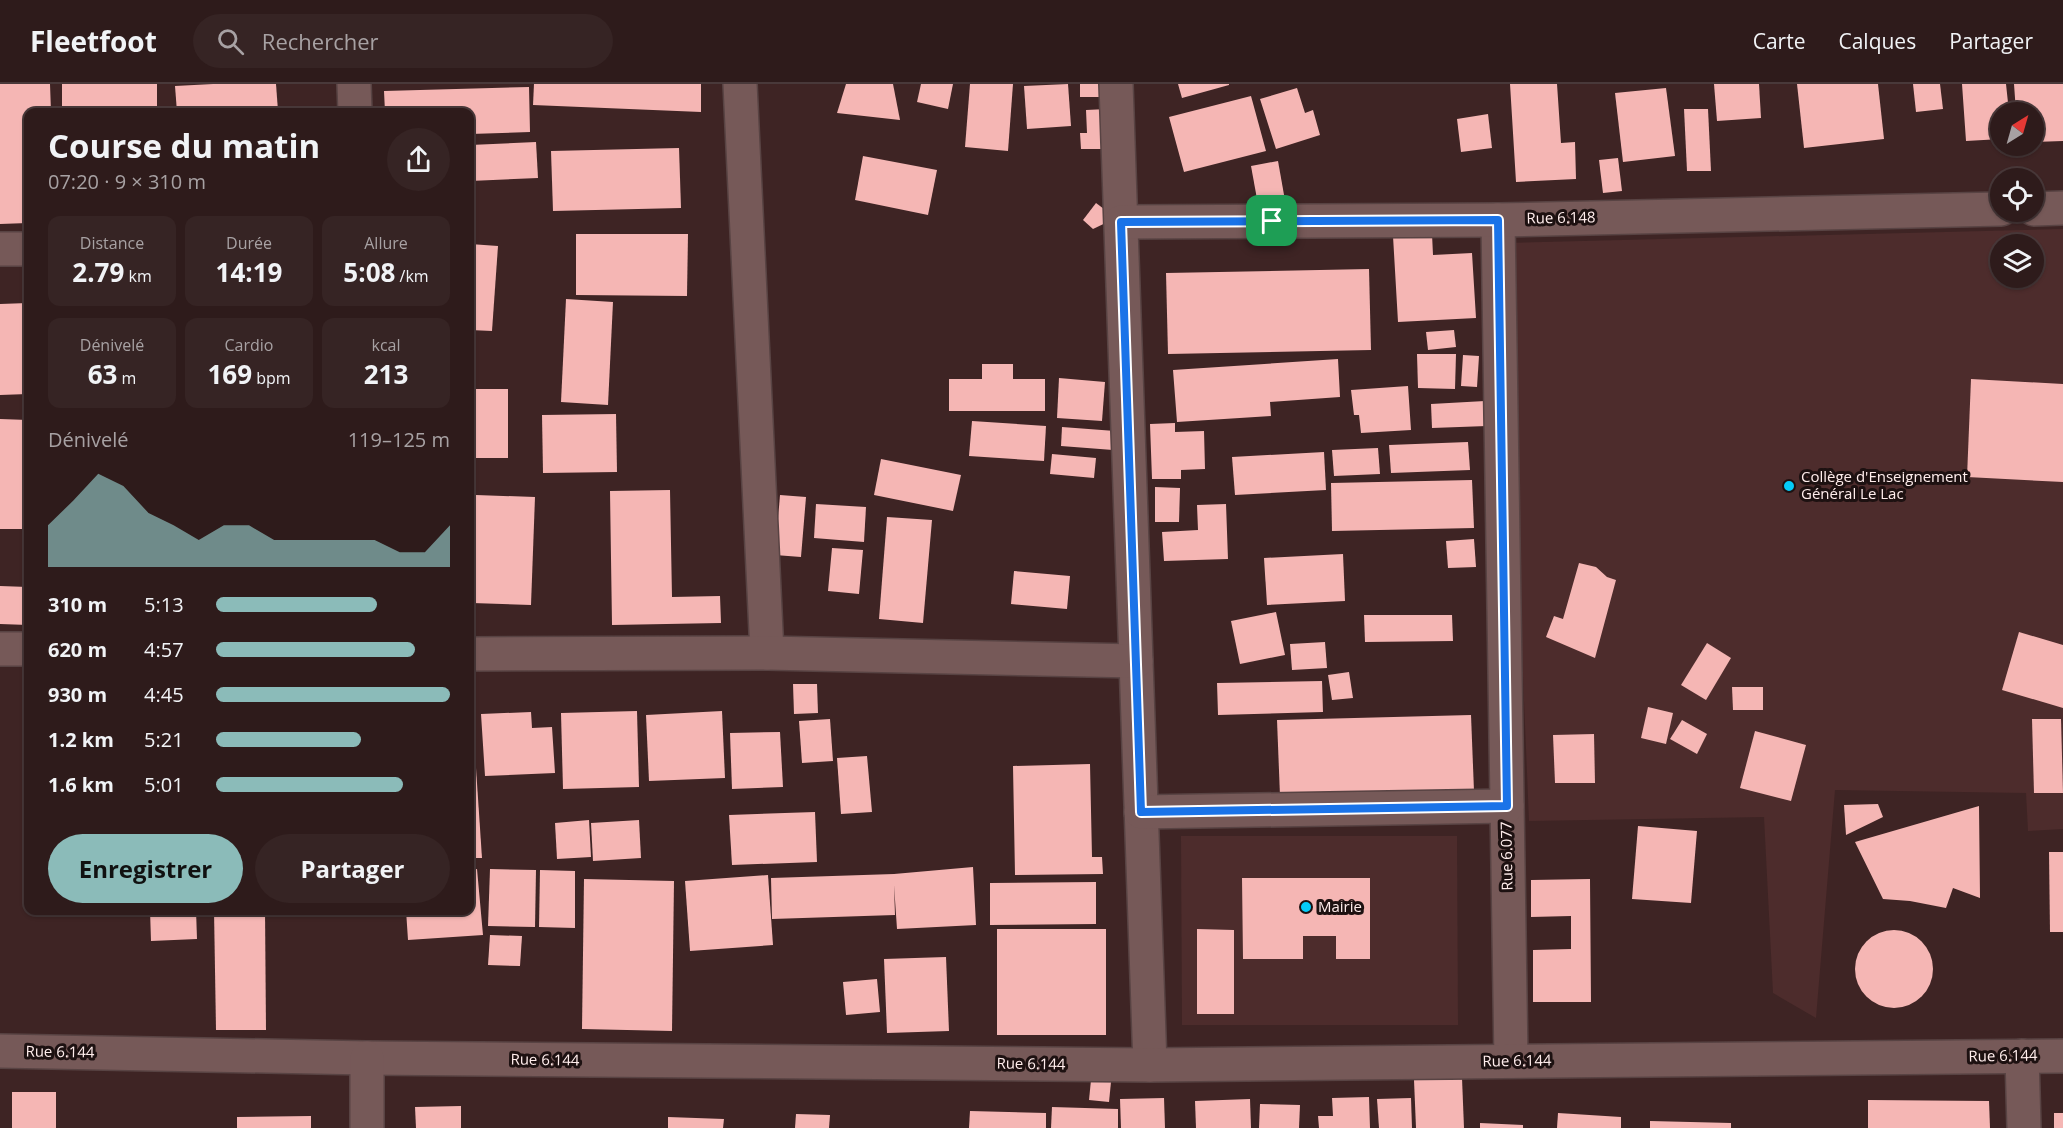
<!DOCTYPE html>
<html lang="fr">
<meta charset="utf-8">
<style>
body{margin:0;font-family:"Open Sans",sans-serif;background:#362424;color:#f1f3f6;height:100vh;display:flex;flex-direction:column;font-size:22px;white-space:nowrap}
*{box-sizing:border-box;margin:0}
p{font-size:20px;color:#a7a1a3}
.icon{flex:none;width:33px;height:33px;fill:none;stroke:currentColor;stroke-width:2;stroke-linecap:round;stroke-linejoin:round}
.map{position:relative;flex:1;overflow:hidden}
.drawer{position:absolute;left:24px;top:24px;width:450px;height:807px;display:flex;flex-direction:column;background:#2e1b1b;border-radius:12px;box-shadow:0 2px 4px #0004,0 0 0 2px #49393a}
.drawer>*{flex:none}
.needle{width:39px;rotate:37deg}
.controls{position:absolute;left:1990px;top:18px;display:grid;gap:12px}
.controls a{display:grid;place-items:center;width:54px;height:54px;border-radius:50%;background:#2e1b1b;box-shadow:0 2px 4px #0004,0 0 0 2px #49393a;font-size:30px}
.pin{position:absolute;display:grid;place-items:center;width:51px;height:51px;color:#fff;margin:-26px;border-radius:12px;box-shadow:0 3px 9px #0006}
.round{display:grid;place-items:center;flex:none;width:63px;height:63px;border-radius:32px;background:#362424}
.overview{display:flex;align-items:center;justify-content:space-between;height:102px;padding:0 24px}
h1{font-size:33px;font-weight:700;line-height:45px}
.metrics{display:grid;grid-template-columns:repeat(3,1fr);gap:9px;height:102px;padding:6px 24px}
.metrics div{display:grid;align-content:center;border-radius:12px;background:#362424;text-align:center}
.metrics b{font-size:26px;font-weight:700}
.metrics small{font-size:16px;font-weight:400}
.metrics p{font-size:16px}
.chart{height:168px;padding:12px 24px}
.chart p{display:flex;justify-content:space-between}
.chart svg{width:100%;height:108px;margin-top:6px;fill:#8bbbb9;opacity:.7}
.action{display:flex;gap:12px;margin-top:auto;padding:12px 24px}
.action a{flex:1;height:69px;border-radius:36px;background:#8bbbb9;color:#111;font-size:24px;font-weight:700;line-height:69px;text-align:center}
.action a+a{background:#362424;color:#f1f3f6}
ul{padding:0 24px;list-style:none;font-size:20px}
li{display:grid;grid-template-columns:96px 72px 1fr;align-items:center;height:45px}
li i{height:15px;border-radius:8px;background:#8bbbb9}
header{display:flex;align-items:center;gap:36px;box-sizing:border-box;height:84px;padding:0 30px;background:#2e1b1b;border-bottom:2px solid #49393a}
header strong{font-size:28px}
nav{display:flex;gap:33px;margin-inline-start:auto;font-size:21px}
.search{width:420px;height:54px;background:#362424;display:flex;align-items:center;gap:15px;box-sizing:border-box;padding:0 21px;border-radius:33px;color:#a7a1a3;font-size:22px}
.map>svg:first-child{display:block}
.built{fill:#4d2c2c;fill-rule:evenodd}
.building{fill:#f5b6b4}
.lines{fill:none;stroke-linecap:round;stroke-linejoin:round}
.street-casing{stroke:#584343;stroke-width:36}
.street{stroke:#765958;stroke-width:33}
.route-casing{stroke:#fff;stroke-width:12}
.route{stroke:#1a73e8;stroke-width:8}
.poi-dot{fill:#05cbf9;stroke:#1d1111;stroke-width:2}
.labels{text-anchor:middle;stroke-width:6;stroke-linejoin:round;paint-order:stroke}
.street-label{font-size:15px;fill:#ffedec;stroke:#1d1111}
.poi-label{font-size:15px;fill:#ffedec;stroke:#1d1111;text-anchor:start}
</style>
<header>
<strong>Fleetfoot</strong>
<div class="search"><svg class="icon" aria-label="search" viewBox="0 0 24 24"><circle cx="10" cy="10" r="6"/><path d="M15 15l6 6"/></svg>Rechercher</div>
<nav><a>Carte</a><a>Calques</a><a>Partager</a></nav>
</header>
<div class="map">
<svg width="2063" height="1044" viewBox="0 0 2063 1044">
<rect width="100%" height="100%" fill="#3e2424"/>
<g class="built">
<path d="M 2063,145 L 2063,745 L 2028,747 L 2026,709 L 1835,706 L 1816,934 L 1773,909 L 1764,733 L 1529,737 L 1505,159 ZM 2001,160 L 2034,160 L 2034,194 L 2001,194 Z"/>
<path d="M 1181,752 L 1457,752 L 1458,941 L 1182,941 Z"/>
</g>
<g class="building">
<path d="M 0,0 L 50,0 L 51,28 L 28,28 L 28,139 L 0,140 Z"/>
<rect x="62" y="0" width="95" height="28"/>
<path d="M 213,0 L 276,0 L 278,27 L 177,28 L 175,2 Z"/>
<path d="M 534,0 L 701,0 L 701,28 L 533,21 Z"/>
<path d="M 846,0 L 893,0 L 900,36 L 837,29 Z"/>
<path d="M 921,0 L 953,0 L 948,25 L 917,18 Z"/>
<path d="M 970,0 L 1013,0 L 1008,67 L 965,63 Z"/>
<path d="M 1068,0 L 1071,42 L 1027,45 L 1024,2 Z"/>
<rect x="1080" y="0" width="28" height="13"/>
<path d="M 1178,0 L 1229,0 L 1229,1 L 1182,14 Z"/>
<path d="M 1510,0 L 1557,0 L 1561,59 L 1575,58 L 1576,95 L 1516,98 Z"/>
<path d="M 1714,0 L 1759,0 L 1761,34 L 1717,37 Z"/>
<path d="M 1797,0 L 1878,0 L 1884,55 L 1804,64 Z"/>
<path d="M 1913,0 L 1940,0 L 1943,25 L 1916,28 Z"/>
<path d="M 1962,0 L 2006,0 L 2009,28 L 2001,28 L 2001,55 L 1966,57 Z"/>
<path d="M 2014,0 L 2063,0 L 2063,57 L 2034,58 L 2034,28 L 2016,28 Z"/>
<path d="M 529,3 L 530,48 L 470,50 L 470,28 L 385,28 L 384,7 Z"/>
<path d="M 1297,4 L 1305,29 L 1313,26 L 1320,51 L 1276,65 L 1260,15 Z"/>
<path d="M 1666,4 L 1675,72 L 1623,78 L 1615,9 Z"/>
<path d="M 1251,12 L 1266,67 L 1184,88 L 1169,33 Z"/>
<path d="M 1107,25 L 1108,65 L 1081,65 L 1080,49 L 1087,49 L 1086,26 Z"/>
<path d="M 1684,25 L 1708,25 L 1711,87 L 1687,87 Z"/>
<path d="M 1488,30 L 1492,64 L 1461,68 L 1457,35 Z"/>
<path d="M 536,58 L 538,94 L 470,97 L 470,61 Z"/>
<path d="M 679,64 L 681,124 L 553,127 L 551,67 Z"/>
<path d="M 863,72 L 937,86 L 928,131 L 855,116 Z"/>
<path d="M 1618,74 L 1622,107 L 1603,109 L 1599,76 Z"/>
<path d="M 1278,77 L 1286,122 L 1259,126 L 1251,82 Z"/>
<path d="M 1096,119 L 1116,134 L 1093,145 L 1083,136 Z"/>
<path d="M 576,150 L 688,150 L 687,212 L 576,211 Z"/>
<path d="M 1432,150 L 1433,171 L 1472,169 L 1476,234 L 1398,238 L 1393,152 Z"/>
<path d="M 470,160 L 498,162 L 492,247 L 470,246 Z"/>
<path d="M 1369,185 L 1371,266 L 1168,270 L 1166,189 Z"/>
<path d="M 566,215 L 613,218 L 608,321 L 561,318 Z"/>
<path d="M 28,219 L 28,310 L 0,311 L 0,220 Z"/>
<path d="M 1454,246 L 1456,263 L 1428,266 L 1426,248 Z"/>
<path d="M 1417,270 L 1456,270 L 1455,305 L 1418,304 Z"/>
<path d="M 1463,271 L 1479,272 L 1477,303 L 1461,302 Z"/>
<path d="M 1338,275 L 1340,313 L 1270,318 L 1271,332 L 1177,338 L 1173,286 Z"/>
<path d="M 982,280 L 1013,280 L 1013,295 L 1045,295 L 1045,327 L 949,327 L 949,295 L 982,295 Z"/>
<path d="M 1059,294 L 1105,298 L 1102,337 L 1057,334 Z"/>
<path d="M 1971,295 L 2063,300 L 2063,398 L 1967,393 Z"/>
<path d="M 1408,302 L 1411,346 L 1361,349 L 1359,331 L 1354,331 L 1351,306 Z"/>
<rect x="470" y="305" width="38" height="69"/>
<path d="M 1485,317 L 1487,342 L 1432,344 L 1431,320 Z"/>
<path d="M 616,330 L 617,388 L 543,389 L 542,331 Z"/>
<path d="M 0,335 L 28,336 L 28,445 L 0,445 Z"/>
<path d="M 972,337 L 1046,342 L 1044,377 L 969,372 Z"/>
<path d="M 1175,339 L 1175,348 L 1204,347 L 1205,385 L 1181,386 L 1181,395 L 1152,395 L 1150,340 Z"/>
<path d="M 1062,343 L 1115,347 L 1113,366 L 1061,362 Z"/>
<path d="M 1468,358 L 1470,386 L 1391,389 L 1389,361 Z"/>
<path d="M 1378,364 L 1380,390 L 1334,392 L 1332,366 Z"/>
<path d="M 1324,368 L 1326,406 L 1235,411 L 1232,373 Z"/>
<path d="M 1052,370 L 1096,374 L 1094,394 L 1050,390 Z"/>
<path d="M 881,375 L 961,391 L 953,427 L 874,411 Z"/>
<path d="M 1472,396 L 1474,444 L 1332,447 L 1331,399 Z"/>
<path d="M 1155,403 L 1180,404 L 1179,438 L 1155,438 Z"/>
<path d="M 670,406 L 672,513 L 720,512 L 721,539 L 612,541 L 610,407 Z"/>
<path d="M 476,411 L 535,413 L 531,521 L 472,519 Z"/>
<path d="M 780,411 L 806,413 L 801,473 L 775,471 Z"/>
<path d="M 816,420 L 866,423 L 864,458 L 814,454 Z"/>
<path d="M 1226,420 L 1228,475 L 1164,477 L 1162,448 L 1198,446 L 1197,421 Z"/>
<path d="M 887,433 L 932,436 L 923,539 L 879,535 Z"/>
<path d="M 1474,455 L 1476,483 L 1448,484 L 1446,457 Z"/>
<path d="M 832,464 L 863,466 L 859,510 L 828,507 Z"/>
<path d="M 1343,470 L 1345,517 L 1267,521 L 1264,474 Z"/>
<path d="M 1579,479 L 1596,483 L 1607,493 L 1616,496 L 1595,574 L 1546,553 L 1554,532 L 1563,535 Z"/>
<path d="M 1014,487 L 1070,492 L 1067,525 L 1011,520 Z"/>
<path d="M 0,502 L 28,503 L 28,541 L 0,540 Z"/>
<path d="M 1276,528 L 1285,571 L 1240,580 L 1231,537 Z"/>
<path d="M 1364,531 L 1452,531 L 1453,557 L 1365,558 Z"/>
<path d="M 2019,548 L 2063,561 L 2063,624 L 2002,606 Z"/>
<path d="M 1325,558 L 1327,584 L 1292,586 L 1290,560 Z"/>
<path d="M 1707,559 L 1731,574 L 1706,616 L 1681,601 Z"/>
<path d="M 1349,588 L 1353,614 L 1332,616 L 1328,591 Z"/>
<path d="M 1322,597 L 1323,628 L 1218,631 L 1217,599 Z"/>
<path d="M 793,600 L 817,600 L 818,629 L 794,630 Z"/>
<path d="M 1732,603 L 1763,603 L 1763,626 L 1733,626 Z"/>
<path d="M 1648,623 L 1673,629 L 1666,660 L 1641,654 Z"/>
<path d="M 470,624 L 472,624 L 482,774 L 470,774 Z"/>
<path d="M 637,627 L 639,703 L 563,705 L 561,629 Z"/>
<path d="M 722,627 L 725,694 L 649,697 L 646,631 Z"/>
<path d="M 531,628 L 532,644 L 552,643 L 555,689 L 485,692 L 481,630 Z"/>
<path d="M 1471,631 L 1474,707 L 1280,712 L 1277,636 Z"/>
<path d="M 830,635 L 833,677 L 802,679 L 799,637 Z"/>
<path d="M 2032,635 L 2061,635 L 2063,709 L 2034,709 Z"/>
<path d="M 1682,636 L 1707,650 L 1697,670 L 1670,655 Z"/>
<path d="M 1755,647 L 1806,661 L 1791,717 L 1740,704 Z"/>
<path d="M 780,648 L 783,703 L 732,705 L 730,649 Z"/>
<path d="M 1594,650 L 1595,699 L 1555,699 L 1553,651 Z"/>
<path d="M 867,672 L 872,728 L 841,730 L 837,674 Z"/>
<path d="M 1090,680 L 1092,773 L 1102,773 L 1103,790 L 1015,791 L 1013,682 Z"/>
<path d="M 1878,720 L 1883,733 L 1846,751 L 1844,721 Z"/>
<path d="M 1979,722 L 1980,814 L 1953,804 L 1946,824 L 1910,817 L 1883,815 L 1855,758 Z"/>
<path d="M 815,728 L 817,778 L 732,781 L 729,731 Z"/>
<path d="M 589,736 L 591,773 L 557,775 L 555,739 Z"/>
<path d="M 639,736 L 641,774 L 593,777 L 591,739 Z"/>
<path d="M 1638,742 L 1697,747 L 1691,819 L 1632,815 Z"/>
<path d="M 2049,768 L 2063,768 L 2063,848 L 2050,848 Z"/>
<path d="M 973,783 L 976,841 L 897,845 L 894,801 L 895,831 L 772,835 L 771,794 L 894,790 Z"/>
<path d="M 477,785 L 483,851 L 408,856 L 406,826 L 470,826 L 470,786 Z"/>
<path d="M 490,785 L 536,786 L 535,843 L 488,842 Z"/>
<path d="M 540,786 L 575,787 L 575,844 L 539,843 Z"/>
<path d="M 768,791 L 773,861 L 690,867 L 685,797 Z"/>
<path d="M 1242,794 L 1370,794 L 1370,875 L 1336,875 L 1336,852 L 1303,852 L 1303,875 L 1243,875 Z"/>
<path d="M 584,795 L 674,797 L 672,947 L 582,945 Z"/>
<path d="M 1590,795 L 1591,918 L 1533,918 L 1533,866 L 1571,865 L 1571,832 L 1531,833 L 1531,796 Z"/>
<path d="M 1096,798 L 1096,840 L 990,841 L 990,799 Z"/>
<path d="M 150,826 L 196,826 L 197,855 L 151,857 Z"/>
<path d="M 214,826 L 265,826 L 266,946 L 216,946 Z"/>
<rect x="997" y="845" width="109" height="106"/>
<path d="M 1197,845 L 1234,846 L 1234,930 L 1197,930 Z"/>
<circle cx="1894" cy="885" r="39"/>
<path d="M 490,851 L 522,852 L 520,882 L 488,881 Z"/>
<path d="M 946,873 L 949,947 L 887,949 L 884,875 Z"/>
<path d="M 877,895 L 880,928 L 846,931 L 843,898 Z"/>
<path d="M 1462,994 L 1464,1044 L 1416,1044 L 1414,996 Z"/>
<path d="M 1091,996 L 1111,998 L 1109,1018 L 1089,1016 Z"/>
<rect x="12" y="1008" width="44" height="36"/>
<path d="M 1369,1013 L 1370,1044 L 1319,1044 L 1318,1032 L 1333,1032 L 1332,1014 Z"/>
<path d="M 1164,1014 L 1165,1044 L 1121,1044 L 1120,1015 Z"/>
<path d="M 1411,1014 L 1412,1044 L 1379,1044 L 1377,1015 Z"/>
<path d="M 1250,1015 L 1251,1044 L 1196,1044 L 1195,1017 Z"/>
<path d="M 1868,1016 L 1989,1017 L 1990,1044 L 1868,1044 Z"/>
<path d="M 1260,1020 L 1300,1021 L 1299,1044 L 1259,1044 Z"/>
<path d="M 461,1022 L 461,1044 L 416,1044 L 415,1023 Z"/>
<path d="M 1052,1023 L 1118,1025 L 1118,1044 L 1051,1044 Z"/>
<path d="M 970,1027 L 1046,1029 L 1046,1044 L 969,1044 Z"/>
<path d="M 1558,1029 L 1621,1033 L 1621,1044 L 1557,1044 Z"/>
<rect x="2054" y="1029" width="9" height="15"/>
<path d="M 796,1030 L 830,1031 L 829,1044 L 795,1044 Z"/>
<path d="M 311,1032 L 311,1044 L 237,1044 L 237,1033 Z"/>
<path d="M 668,1033 L 724,1035 L 723,1044 L 668,1044 Z"/>
<path d="M 1650,1037 L 1731,1039 L 1731,1044 L 1650,1044 Z"/>
<path d="M 1480,1039 L 1523,1041 L 1523,1044 L 1480,1044 Z"/>
</g>
<g class="lines">
<defs>
<g id="street">
<path d="M 354,0 L 355,28"/>
<path d="M 740,0 L 767,569"/>
<path d="M 1116,0 L 1150,981"/>
<path d="M 2034,125 L 2063,124"/>
<path d="M 1498,136 L 1511,977"/>
<path d="M 1121,138 L 1498,136 L 2001,125"/>
<path d="M 0,165 L 28,165"/>
<path d="M 0,565 L 28,565"/>
<path d="M 470,570 L 767,569 L 1136,577"/>
<path d="M 1141,728 L 1507,722"/>
<path d="M 0,967 L 367,974 L 1150,981 L 2063,972"/>
<path d="M 2022,972 L 2024,1044"/>
<path d="M 367,1044 L 367,974"/>
</g>
</defs>
<use href="#street" class="street-casing"/>
<use href="#street" class="street"/>
</g>
<g class="lines">
<defs>
<path id="route" d="M 1498,136 L 1507,722 L 1141,728 L 1121,138 Z"/>
</defs>
<use href="#route" class="route-casing"/>
<use href="#route" class="route"/>
</g>
<g class="poi-dot">
<circle cx="1789" cy="402" r="6"/>
<circle cx="1306" cy="823" r="6"/>
</g>
<g class="labels">
<g class="street-label">
<text transform="translate(1561 134) rotate(-1)" y="5">Rue 6.148</text>
<text transform="translate(1507 772) rotate(-91)" y="5">Rue 6.077</text>
<text transform="translate(60 968) rotate(1)" y="5">Rue 6.144</text>
<text transform="translate(2003 972) rotate(-1)" y="5">Rue 6.144</text>
<text transform="translate(545 976) rotate(1)" y="5">Rue 6.144</text>
<text transform="translate(1517 977) rotate(-1)" y="5">Rue 6.144</text>
<text transform="translate(1031 980) rotate(1)" y="5">Rue 6.144</text>
</g>
<g class="poi-label">
<text x="1801" y="398">Collège d'Enseignement<tspan x="1801" dy="17">Général Le Lac</tspan></text>
<text x="1318" y="828">Mairie</text>
</g>
</g>
</svg>
<div class="controls">
<a><svg class="needle" viewBox="-14 -14 28 28"><path d="M0-13l5 13h-10z" fill="#e53935"/><path d="M0 13l5-13h-10z" fill="#a7a1a3"/></svg></a>
<a><svg class="icon" aria-label="locate" viewBox="0 0 24 24"><circle cx="12" cy="12" r="6"/><path d="M12 2v4M12 18v4M2 12h4M18 12h4"/></svg></a>
<a><svg class="icon" aria-label="layers" viewBox="0 0 24 24"><path d="M12 4l9 5-9 5-9-5zM3 14l9 5 9-5"/></svg></a>
</div>
<div class="pin" style="left:1272px;top:137px;background:#1e9e55"><svg class="icon" aria-label="arrive" viewBox="0 0 24 24"><path d="M6 21V4h12l-3 4 3 4H6"/></svg></div>
<section class="drawer">
<div class="overview"><div><h1>Course du matin</h1><p>07:20 · 9 × 310 m</p></div><a class="round"><svg class="icon" aria-label="share" viewBox="0 0 24 24"><path d="M12 15V3M7 8l5-5 5 5M5 13v7h14v-7"/></svg></a></div>
<div class="metrics">
<div><p>Distance</p><b>2.79<small> km</small></b></div>
<div><p>Durée</p><b>14:19</b></div>
<div><p>Allure</p><b>5:08<small> /km</small></b></div>
</div>
<div class="metrics">
<div><p>Dénivelé</p><b>63<small> m</small></b></div>
<div><p>Cardio</p><b>169<small> bpm</small></b></div>
<div><p>kcal</p><b>213</b></div>
</div>
<div class="chart"><p><span>Dénivelé</span>119–125 m</p>
<svg viewBox="0 0 160 44" preserveAspectRatio="none"><path d="M0 44V27L10 17L20 6L30 11L40 22L50 27L60 33L70 27L80 27L90 33L100 33L110 33L120 33L130 33L140 38L150 38L160 27V44z"/></svg>
</div>
<ul>
<li><b>310 m</b>5:13<i style="width:69%"></i></li>
<li><b>620 m</b>4:57<i style="width:85%"></i></li>
<li><b>930 m</b>4:45<i style="width:100%"></i></li>
<li><b>1.2 km</b>5:21<i style="width:62%"></i></li>
<li><b>1.6 km</b>5:01<i style="width:80%"></i></li>
</ul>
<div class="action"><a>Enregistrer</a><a>Partager</a></div>
</section>
</div>
